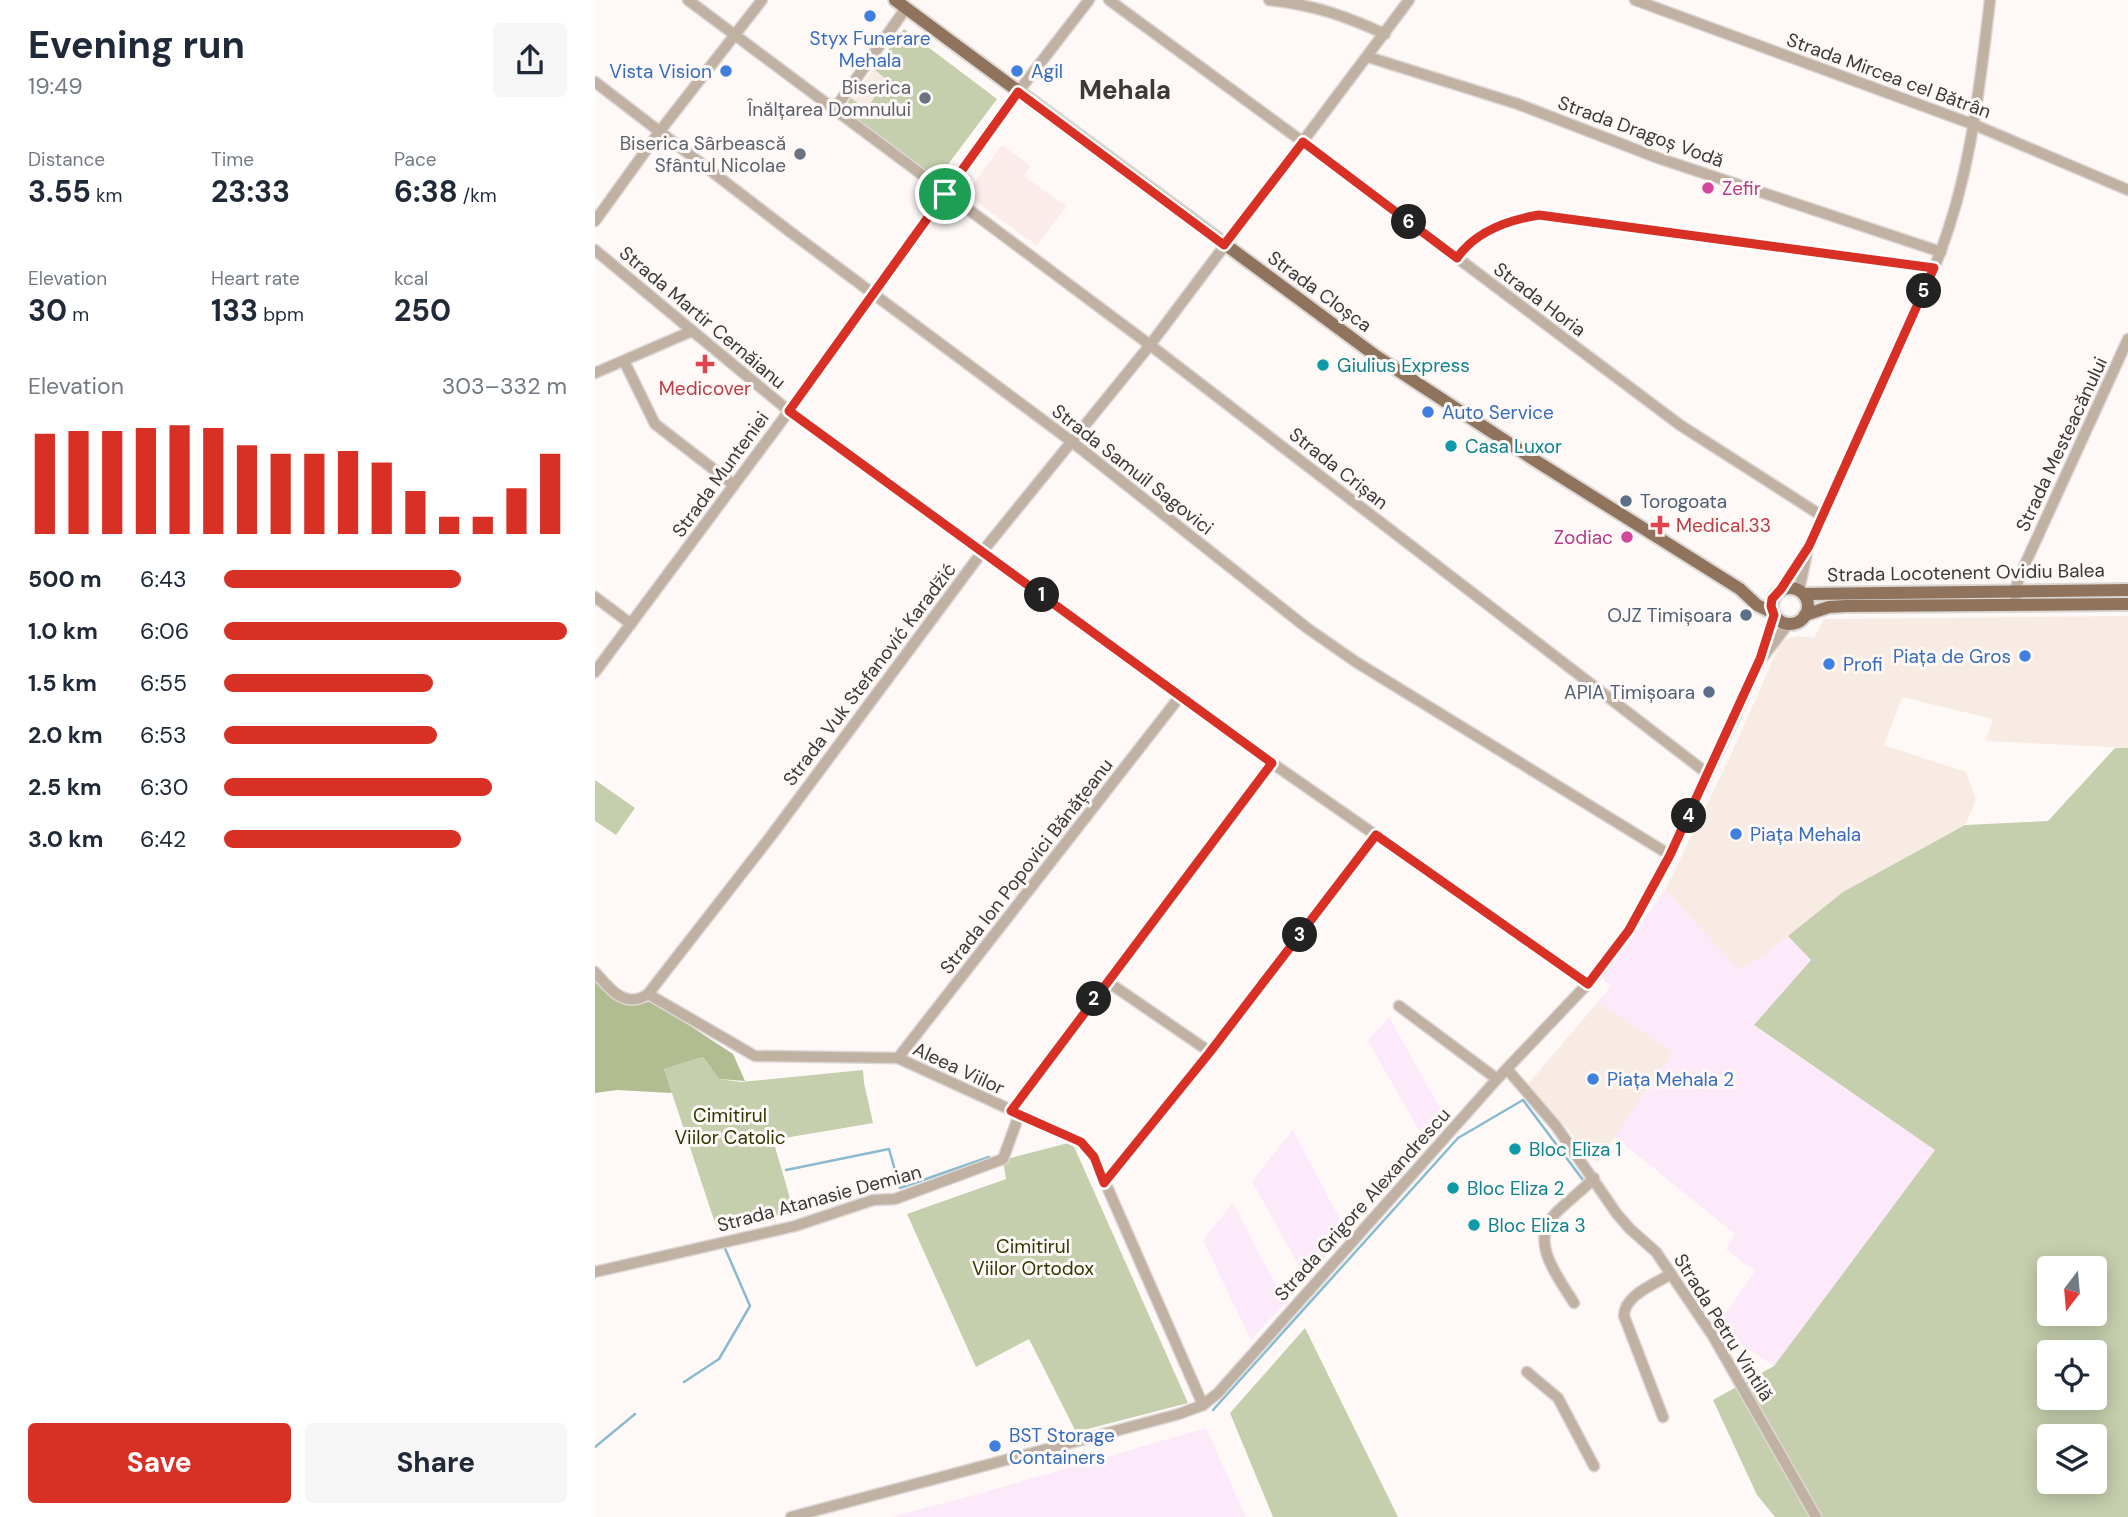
<!DOCTYPE html>
<meta charset="utf-8">
<style>
body{margin:0;font-family:"DM Sans",sans-serif;background:#f6f6f7;color:#1f2937;height:100vh;display:flex;flex-direction:column;font-size:26px;white-space:nowrap}
*{box-sizing:border-box;margin:0}
p{font-size:23px;color:#747a83}
.icon{flex:none;width:38px;height:38px;fill:none;stroke:currentColor;stroke-width:2;stroke-linecap:round;stroke-linejoin:round}
.map{position:relative;flex:1;overflow:hidden}
.drawer{display:flex;flex-direction:column;background:#fff;width:595px}
.drawer>*{flex:none}
.needle{width:46px;rotate:196deg}
.buttons{position:absolute;left:1442px;top:1256px;display:grid;gap:14px}
.buttons a{display:grid;place-items:center;width:70px;height:70px;border-radius:7px;background:#fff;box-shadow:0 4px 18px #0003;font-size:35px}
.pin{position:absolute;display:grid;place-items:center;width:60px;height:60px;color:#fff;margin:-30px;border:4px solid #fff;border-radius:50%;box-shadow:0 2px 7px #0007}
.km{position:absolute;width:35px;height:35px;margin:-18px;border-radius:50%;background:#222;color:#fff;font-size:19px;line-height:35px;text-align:center}
.round{display:grid;place-items:center;flex:none;width:74px;height:74px;border-radius:7px;background:#f6f6f7}
.overview{display:flex;align-items:center;justify-content:space-between;height:119px;padding:0 28px}
h1{font-size:38px;font-weight:700;line-height:52px}
.stats{display:grid;grid-template-columns:repeat(3,1fr);gap:10px;height:119px;padding:7px 28px}
.stats div{display:grid;align-content:center}
.stats b{font-size:30px;font-weight:700}
.stats small{font-size:19px;font-weight:400}
.stats p{font-size:19px}
.chart{height:196px;padding:14px 28px}
.chart p{display:flex;justify-content:space-between}
.chart svg{width:100%;height:126px;margin-top:7px;stroke:#d93025;stroke-width:6}
.primary-button{display:flex;gap:14px;margin-top:auto;padding:14px 28px}
.primary-button a{flex:1;height:80px;border-radius:7px;background:#d93025;color:#fff;font-size:28px;font-weight:700;line-height:80px;text-align:center}
.primary-button a+a{background:#f6f6f7;color:#1f2937}
ul{padding:0 28px;list-style:none;font-size:23px}
li{display:grid;grid-template-columns:112px 84px 1fr;align-items:center;height:52px}
li i{height:18px;border-radius:9px;background:#d93025}
main{display:flex;flex:1;min-height:0}
.map>svg:first-child{display:block}
.built{fill:#f8ebe4}
.industrial{fill:#fce9fa}
.education{fill:#fcece9}
.green{fill:#c5cead;fill-rule:evenodd}
.forest{fill:#b2bc91}
.lines{fill:none;stroke-linecap:round;stroke-linejoin:round}
.stream{stroke:#89bacf;stroke-width:2.5}
.minor-casing{stroke:#dbd7d4;stroke-width:13}
.major-casing{stroke:#dbd7d4;stroke-width:16}
.minor{stroke:#c1b1a3;stroke-width:10}
.major{stroke:#90735c;stroke-width:12}
.route-casing{stroke:#fff;stroke-width:14}
.route{stroke:#d93025;stroke-width:9}
.shop-dot{fill:#3f7fe0;stroke:#fef9f6;stroke-width:2.5}
.worship-dot{fill:#6b7280;stroke:#fef9f6;stroke-width:2.5}
.hotel-dot{fill:#d1479c;stroke:#fef9f6;stroke-width:2.5}
.health-dot{fill:#e0444e;stroke:#fef9f6;stroke-width:2.5}
.culture-dot{fill:#0f9aa8;stroke:#fef9f6;stroke-width:2.5}
.service-dot{fill:#5c6f8a;stroke:#fef9f6;stroke-width:2.5}
.labels{text-anchor:middle;stroke-width:6;stroke-linejoin:round;paint-order:stroke}
.shop-label{font-size:19px;fill:#366cbe;stroke:#fef9f6;text-anchor:start}
.street-label{font-size:19px;fill:#3c3a39;stroke:#fef9f6}
.worship-label{font-size:19px;fill:#5b616d;stroke:#fef9f6;text-anchor:end}
.hotel-label{font-size:19px;fill:#b23c85;stroke:#fef9f6;text-anchor:start}
.culture-label{font-size:19px;fill:#0d838f;stroke:#fef9f6;text-anchor:start}
.health-label{font-size:19px;fill:#be3a42;stroke:#fef9f6}
.service-label{font-size:19px;fill:#4e5e75;stroke:#fef9f6;text-anchor:end}
.park-label{font-size:19px;fill:#2f3703;stroke:#fef9f6}
.district-label{font-size:26px;font-weight:bold;fill:#3c3a39;stroke:#fef9f6}
</style>
<main>
<section class="drawer">
<div class="overview"><div><h1>Evening run</h1><p>19:49</p></div><a class="round"><svg class="icon" aria-label="share" viewBox="0 0 24 24"><path d="M12 15V3M7 8l5-5 5 5M5 13v7h14v-7"/></svg></a></div>
<div class="stats">
<div><p>Distance</p><b>3.55<small> km</small></b></div>
<div><p>Time</p><b>23:33</b></div>
<div><p>Pace</p><b>6:38<small> /km</small></b></div>
</div>
<div class="stats">
<div><p>Elevation</p><b>30<small> m</small></b></div>
<div><p>Heart rate</p><b>133<small> bpm</small></b></div>
<div><p>kcal</p><b>250</b></div>
</div>
<div class="chart"><p><span>Elevation</span>303–332 m</p>
<svg viewBox="0 0 160 44" preserveAspectRatio="none"><path d="M5 44V9M15 44V8M25 44V8M35 44V7M45 44V6M55 44V7M65 44V13M75 44V16M85 44V16M95 44V15M105 44V19M115 44V29M125 44V38M135 44V38M145 44V28M155 44V16"/></svg>
</div>
<ul>
<li><b>500 m</b>6:43<i style="width:69%"></i></li>
<li><b>1.0 km</b>6:06<i style="width:100%"></i></li>
<li><b>1.5 km</b>6:55<i style="width:61%"></i></li>
<li><b>2.0 km</b>6:53<i style="width:62%"></i></li>
<li><b>2.5 km</b>6:30<i style="width:78%"></i></li>
<li><b>3.0 km</b>6:42<i style="width:69%"></i></li>
</ul>
<div class="primary-button"><a>Save</a><a>Share</a></div>
</section>
<div class="map">
<svg width="1533" height="1517" viewBox="0 0 1533 1517">
<rect width="100%" height="100%" fill="#fef9f6"/>
<g class="built">
<path d="M 279,69 L 293,80 L 271,109 L 256,98 Z"/>
<path d="M 1533,616 L 1533,748 L 1391,741 L 1398,719 L 1307,697 L 1289,745 L 1371,772 L 1381,800 L 1370,825 L 1248,892 L 1171,954 L 1144,970 L 1070,890 L 1133,761 L 1187,640 L 1203,636 L 1219,638 L 1229,619 Z"/>
<path d="M 1003,1002 L 1078,1052 L 1002,1163 L 933,1084 Z"/>
</g>
<g class="industrial">
<path d="M 1070,890 L 1144,970 L 1171,954 L 1193,936 L 1216,960 L 1159,1026 L 1340,1150 L 1179,1366 L 1121,1328 L 1160,1271 L 1131,1249 L 1140,1234 L 1020,1137 L 1078,1052 L 1003,1002 L 1016,986 L 1007,979 Z"/>
<path d="M 794,1017 L 852,1121 L 832,1144 L 773,1041 Z"/>
<path d="M 698,1130 L 752,1233 L 711,1279 L 657,1181 Z"/>
<path d="M 638,1203 L 690,1303 L 656,1340 L 608,1240 Z"/>
<path d="M 611,1428 L 651,1517 L 296,1517 L 383,1494 Z"/>
</g>
<path class="education" d="M 407,145 L 436,166 L 429,176 L 471,206 L 442,246 L 371,194 Z"/>
<g class="green">
<path d="M 309,29 L 402,99 L 342,179 L 248,109 L 256,98 L 271,109 L 292,80 L 279,69 Z"/>
<path d="M 1520,748 L 1533,748 L 1533,1517 L 1180,1517 L 1162,1495 L 1118,1400 L 1179,1366 L 1340,1150 L 1159,1025 L 1216,960 L 1193,936 L 1248,892 L 1370,825 L 1453,821 ZM 1454,1269 L 1500,1269 L 1500,1314 L 1454,1314 ZM 1454,1353 L 1500,1353 L 1500,1398 L 1454,1398 ZM 1454,1437 L 1500,1437 L 1500,1482 L 1454,1482 Z"/>
<path d="M 0,780 L 40,808 L 21,835 L 0,821 Z"/>
<path d="M 108,1057 L 124,1079 L 146,1082 L 268,1070 L 269,1083 L 278,1123 L 178,1140 L 199,1212 L 123,1232 L 69,1069 Z"/>
<path d="M 477,1142 L 593,1403 L 481,1432 L 434,1339 L 381,1367 L 312,1214 L 411,1179 L 408,1160 Z"/>
<path d="M 710,1328 L 803,1517 L 678,1517 L 635,1413 Z"/>
</g>
<path class="forest" d="M 0,981 C 17,1000 31,1008 57,1001 L 138,1054 L 150,1081 L 124,1079 L 108,1057 L 69,1069 L 77,1093 L 22,1090 L 0,1093 Z"/>
<g class="lines">
<g class="stream">
<path d="M 191,1170 L 294,1149 L 305,1188 L 394,1157"/>
<path d="M 89,1382 L 124,1359 L 155,1306 L 129,1246"/>
<path d="M 618,1410 L 863,1138 L 928,1100 L 988,1180"/>
<path d="M 0,1447 L 40,1414"/>
</g>
<defs>
<g id="minor">
<path d="M 93,0 L 555,345 L 1113,774"/>
<path d="M 514,0 L 708,142 L 1085,425 L 1227,516"/>
<path d="M 674,0 C 719,5 748,15 790,34"/>
<path d="M 1040,0 L 1380,125 L 1533,190"/>
<path d="M 773,57 L 923,104 L 1063,158 L 1346,252"/>
<path d="M 0,82 L 194,231 L 476,441 L 712,628 L 761,662 L 1075,855"/>
<path d="M 239,110 L 311,8"/>
<path d="M 0,221 L 65,131 L 167,0"/>
<path d="M 0,250 L 194,411 L 677,763 L 993,983"/>
<path d="M 862,258 C 880,232 913,220 944,215 L 1339,268"/>
<path d="M 29,361 L 60,424 L 139,485"/>
<path d="M 0,373 L 97,331"/>
<path d="M 1186,589 L 1214,546 L 1339,268 C 1375,182 1384,92 1395,0"/>
<path d="M 1204,590 L 1212,553"/>
<path d="M 0,597 L 36,624"/>
<path d="M 1421,604 L 1420,590 L 1426,573 L 1533,339"/>
<path d="M 1168,657 L 1193,624"/>
<path d="M 0,672 L 194,411 L 423,92 L 494,0"/>
<path d="M 0,972 C 14,988 30,1010 53,994 L 160,1056 L 303,1058 L 486,1142 L 499,1157 L 608,1405"/>
<path d="M 513,982 L 615,1052"/>
<path d="M 53,994 L 176,836 L 387,552 L 555,345 L 814,0"/>
<path d="M 804,1006 L 902,1079"/>
<path d="M 303,1058 L 586,695"/>
<path d="M 912,1069 L 961,1126 L 1022,1214 L 1035,1229 L 1061,1252 L 1118,1336 L 1221,1517"/>
<path d="M 416,1111 L 677,763"/>
<path d="M 509,1183 L 615,1052 L 781,835"/>
<path d="M 0,1272 L 200,1226 L 278,1200 L 300,1199 L 408,1159 L 424,1115"/>
<path d="M 979,1303 C 964,1278 934,1243 959,1215 C 971,1202 987,1191 999,1178"/>
<path d="M 932,1372 L 963,1398 L 999,1466"/>
<path d="M 1068,1417 L 1029,1316 C 1029,1295 1060,1284 1076,1274"/>
<path d="M 196,1517 L 584,1414 L 608,1405 L 623,1393 L 902,1079 L 1003,973 L 1034,930 L 1075,855 L 1139,719 L 1165,659 L 1179,615"/>
</g>
<g id="major">
<path d="M 300,0 L 781,356 L 941,461 L 1145,589 L 1162,605 L 1178,613"/>
<circle cx="1195" cy="606" r="18"/>
<path d="M 1209,594 L 1533,590"/>
<path d="M 1210,615 L 1234,607 L 1251,606 L 1533,604"/>
</g>
</defs>
<use href="#minor" class="minor-casing"/>
<use href="#major" class="major-casing"/>
<use href="#minor" class="minor"/>
<use href="#major" class="major"/>
</g>
<g class="lines">
<defs>
<path id="route" d="M 423,92 L 629,245 L 708,142 L 862,258 C 880,232 913,220 944,215 L 1339,268 L 1214,546 L 1186,589 L 1177,599 L 1176,606 L 1179,615 L 1165,659 L 1075,855 L 1034,930 L 993,984 L 781,835 L 615,1052 L 509,1183 L 499,1157 L 486,1142 L 416,1111 L 677,763 L 194,411 Z"/>
</defs>
<use href="#route" class="route-casing"/>
<use href="#route" class="route"/>
</g>
<g class="shop-dot">
<circle cx="275" cy="16" r="7"/>
<circle cx="131" cy="71" r="7"/>
<circle cx="422" cy="71" r="7"/>
<circle cx="833" cy="412" r="7"/>
<circle cx="1430" cy="656" r="7"/>
<circle cx="1234" cy="664" r="7"/>
<circle cx="1141" cy="834" r="7"/>
<circle cx="998" cy="1079" r="7"/>
<circle cx="400" cy="1446" r="7"/>
</g>
<g class="worship-dot">
<circle cx="330" cy="98" r="7"/>
<circle cx="205" cy="154" r="7"/>
</g>
<g class="hotel-dot">
<circle cx="1113" cy="188" r="7"/>
<circle cx="1032" cy="537" r="7"/>
</g>
<g class="health-dot">
<path d="M106.5 353.5h7v7h7v7h-7v7h-7v-7h-7v-7h7z"/>
<path d="M1061.5 514.5h7v7h7v7h-7v7h-7v-7h-7v-7h7z"/>
</g>
<g class="culture-dot">
<circle cx="728" cy="365" r="7"/>
<circle cx="856" cy="446" r="7"/>
<circle cx="920" cy="1149" r="7"/>
<circle cx="858" cy="1188" r="7"/>
<circle cx="879" cy="1225" r="7"/>
</g>
<g class="service-dot">
<circle cx="1031" cy="501" r="7"/>
<circle cx="1151" cy="615" r="7"/>
<circle cx="1114" cy="692" r="7"/>
</g>
<g class="labels">
<g class="shop-label">
<text x="275" y="45" text-anchor="middle">Styx Funerare<tspan x="275" dy="22">Mehala</tspan></text>
<text x="117" y="78" text-anchor="end">Vista Vision</text>
<text x="436" y="78">Agil</text>
<text x="847" y="419">Auto Service</text>
<text x="1416" y="663" text-anchor="end">Piața de Gros</text>
<text x="1248" y="671">Profi</text>
<text x="1155" y="841">Piața Mehala</text>
<text x="1012" y="1086">Piața Mehala 2</text>
<text x="414" y="1442">BST Storage<tspan x="414" dy="22">Containers</tspan></text>
</g>
<g class="street-label">
<text transform="translate(1294 75) rotate(20)" y="7">Strada Mircea cel Bătrân</text>
<text transform="translate(1046 131) rotate(20)" y="7">Strada Dragoș Vodă</text>
<text transform="translate(725 291) rotate(36)" y="7">Strada Cloșca</text>
<text transform="translate(945 299) rotate(37)" y="7">Strada Horia</text>
<text transform="translate(108 317) rotate(40)" y="7">Strada Martir Cernăianu</text>
<text transform="translate(1466 444) rotate(-65)" y="7">Strada Mesteacănului</text>
<text transform="translate(744 468) rotate(38)" y="7">Strada Crișan</text>
<text transform="translate(538 469) rotate(38)" y="7">Strada Samuil Sagovici</text>
<text transform="translate(125 474) rotate(-54)" y="7">Strada Munteniei</text>
<text transform="translate(1371 572) rotate(-1)" y="7">Strada Locotenent Ovidiu Balea</text>
<text transform="translate(274 674) rotate(-53)" y="7">Strada Vuk Stefanović Karadžić</text>
<text transform="translate(431 866) rotate(-52)" y="7">Strada Ion Popovici Bănățeanu</text>
<text transform="translate(364 1068) rotate(25)" y="7">Aleea Viilor</text>
<text transform="translate(224 1198) rotate(-15)" y="7">Strada Atanasie Demian</text>
<text transform="translate(767 1204) rotate(-48)" y="7">Strada Grigore Alexandrescu</text>
<text transform="translate(1129 1327) rotate(58)" y="7">Strada Petru Vintilă</text>
</g>
<g class="worship-label">
<text x="316" y="94">Biserica<tspan x="316" dy="22">Înălțarea Domnului</tspan></text>
<text x="191" y="150">Biserica Sârbească<tspan x="191" dy="22">Sfântul Nicolae</tspan></text>
</g>
<g class="hotel-label">
<text x="1127" y="195">Zefir</text>
<text x="1018" y="544" text-anchor="end">Zodiac</text>
</g>
<g class="culture-label">
<text x="742" y="372">Giulius Express</text>
<text x="870" y="453">Casa Luxor</text>
<text x="934" y="1156">Bloc Eliza 1</text>
<text x="872" y="1195">Bloc Eliza 2</text>
<text x="893" y="1232">Bloc Eliza 3</text>
</g>
<g class="health-label">
<text x="110" y="395">Medicover</text>
<text x="1081" y="532" text-anchor="start">Medical.33</text>
</g>
<g class="service-label">
<text x="1045" y="508" text-anchor="start">Torogoata</text>
<text x="1137" y="622">OJZ Timișoara</text>
<text x="1100" y="699">APIA Timișoara</text>
</g>
<g class="park-label">
<text x="135" y="1122">Cimitirul<tspan x="135" dy="22">Viilor Catolic</tspan></text>
<text x="438" y="1253">Cimitirul<tspan x="438" dy="22">Viilor Ortodox</tspan></text>
</g>
<g class="district-label">
<text x="530" y="99">Mehala</text>
</g>
</g>
</svg>
<div class="buttons">
<a><svg class="needle" viewBox="-14 -14 28 28"><path d="M0-13l5 13h-10z" fill="#e53935"/><path d="M0 13l5-13h-10z" fill="#747a83"/></svg></a>
<a><svg class="icon" aria-label="locate" viewBox="0 0 24 24"><circle cx="12" cy="12" r="6"/><path d="M12 2v4M12 18v4M2 12h4M18 12h4"/></svg></a>
<a><svg class="icon" aria-label="layers" viewBox="0 0 24 24"><path d="M12 4l9 5-9 5-9-5zM3 14l9 5 9-5"/></svg></a>
</div>
<div class="pin" style="left:350px;top:194px;background:#1e9e55"><svg class="icon" aria-label="arrive" viewBox="0 0 24 24"><path d="M6 21V4h12l-3 4 3 4H6"/></svg></div>
<b class="km" style="left:447px;top:595px">1</b>
<b class="km" style="left:499px;top:999px">2</b>
<b class="km" style="left:705px;top:935px">3</b>
<b class="km" style="left:1094px;top:816px">4</b>
<b class="km" style="left:1329px;top:291px">5</b>
<b class="km" style="left:814px;top:222px">6</b>
</div>
</main>
